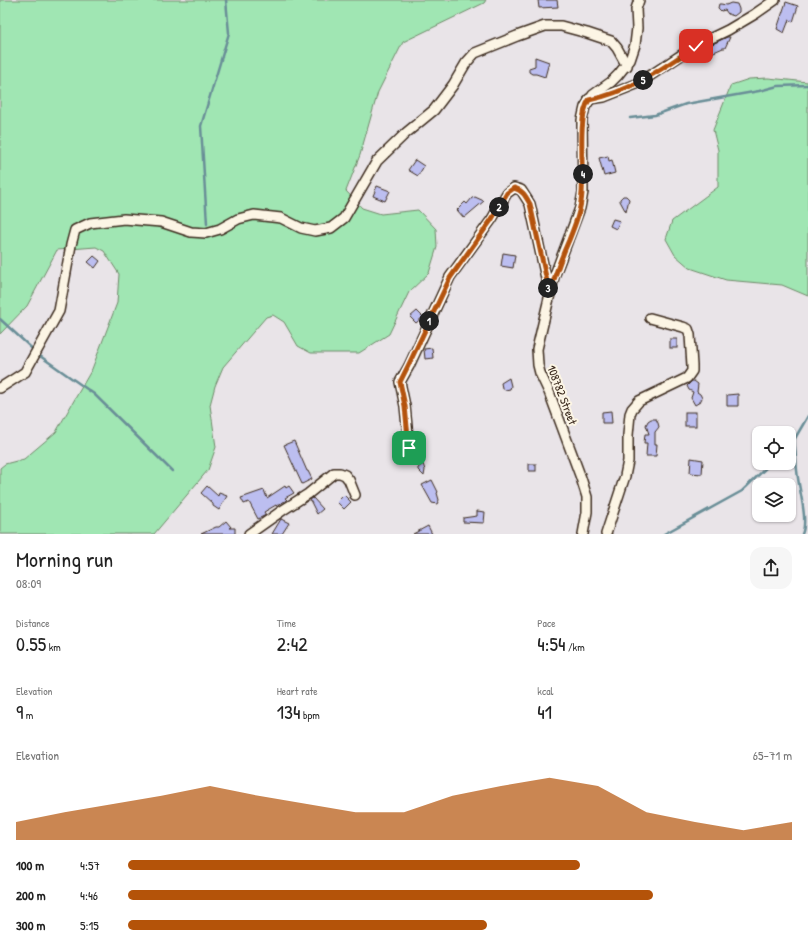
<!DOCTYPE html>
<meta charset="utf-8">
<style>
body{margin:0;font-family:"Patrick Hand",sans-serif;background:#f6f6f6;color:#222;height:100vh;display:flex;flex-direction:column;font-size:15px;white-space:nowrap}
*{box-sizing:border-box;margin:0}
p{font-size:13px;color:#767676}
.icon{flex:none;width:22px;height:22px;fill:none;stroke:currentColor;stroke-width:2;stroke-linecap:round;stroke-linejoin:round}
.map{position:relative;height:534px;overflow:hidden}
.drawer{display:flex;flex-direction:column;background:#fff;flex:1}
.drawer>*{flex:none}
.fabs{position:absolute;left:752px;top:426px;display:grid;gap:8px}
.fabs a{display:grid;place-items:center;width:44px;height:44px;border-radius:8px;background:#fff;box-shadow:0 1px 3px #0004;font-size:20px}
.pin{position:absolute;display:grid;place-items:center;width:34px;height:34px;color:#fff;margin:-17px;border-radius:8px;box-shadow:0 2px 6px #0006}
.km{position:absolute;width:20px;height:20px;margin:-10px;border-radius:50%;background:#222;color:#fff;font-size:11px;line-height:20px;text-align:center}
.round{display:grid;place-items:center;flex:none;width:42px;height:42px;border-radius:12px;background:#f6f6f6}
.summary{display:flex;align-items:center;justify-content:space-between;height:68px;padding:0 16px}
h1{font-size:22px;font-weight:600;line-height:30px}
.metrics{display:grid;grid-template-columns:repeat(3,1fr);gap:6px;height:68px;padding:4px 16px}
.metrics div{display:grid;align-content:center}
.metrics b{font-size:20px;font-weight:600}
.metrics small{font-size:11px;font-weight:400}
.metrics p{font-size:11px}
.chart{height:112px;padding:8px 16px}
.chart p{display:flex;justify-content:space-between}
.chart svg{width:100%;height:72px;margin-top:4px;fill:#b45309;opacity:.7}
ul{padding:0 16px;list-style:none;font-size:13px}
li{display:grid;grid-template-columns:64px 48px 1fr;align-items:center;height:30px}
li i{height:10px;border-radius:5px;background:#b45309}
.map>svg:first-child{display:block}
.green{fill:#a0e6b3;stroke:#6e8868}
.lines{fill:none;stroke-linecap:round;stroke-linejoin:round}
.stream{stroke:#698e97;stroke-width:2.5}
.building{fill:#bcbef0;stroke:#3b2a1e}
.street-casing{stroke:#3b2a1e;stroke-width:12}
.street{stroke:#fcf5e5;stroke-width:9}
.route-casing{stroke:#fff;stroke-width:8}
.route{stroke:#b45309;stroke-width:5}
.labels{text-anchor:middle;stroke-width:4;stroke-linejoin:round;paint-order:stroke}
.street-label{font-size:12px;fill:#3b2a1e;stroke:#fcf5e5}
</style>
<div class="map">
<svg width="808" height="534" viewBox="0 0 808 534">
<rect width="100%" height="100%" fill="#e9e4e8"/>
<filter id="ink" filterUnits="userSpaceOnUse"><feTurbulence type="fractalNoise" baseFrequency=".025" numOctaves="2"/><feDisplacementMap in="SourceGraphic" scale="8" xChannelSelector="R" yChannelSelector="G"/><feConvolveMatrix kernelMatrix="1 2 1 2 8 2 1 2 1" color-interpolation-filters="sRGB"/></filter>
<g filter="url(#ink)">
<g class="green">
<path d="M 0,0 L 486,0 L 484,3 L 403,42 L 378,92 L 360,155 L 346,191 L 362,208 L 381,214 L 418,210 L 436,229 L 437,247 L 429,273 L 409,292 L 389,334 L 359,353 L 311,353 L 298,346 L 284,322 L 273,315 L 266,317 L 223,367 L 215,386 L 210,405 L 216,447 L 208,470 L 154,534 L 0,534 L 0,468 L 5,464 L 24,459 L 56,432 L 92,369 L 117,303 L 119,274 L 104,251 L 96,247 L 57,250 L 27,306 L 0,334 Z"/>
<path d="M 768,78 L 808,82 L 808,296 L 782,285 L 726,280 L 690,268 L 675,255 L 666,239 L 672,221 L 718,187 L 718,150 L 713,130 L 731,85 L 749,79 Z"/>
</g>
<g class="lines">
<g class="stream">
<path d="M 630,118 L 655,115 L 686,104 L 759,91 L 778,86 L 808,85"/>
<path d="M 207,224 L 201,126 L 229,33 L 226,0"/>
<path d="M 0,319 L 40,356 L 94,394 L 172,471"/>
<path d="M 794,440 C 796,453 796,466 798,478 C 800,493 808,521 802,534"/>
<path d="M 789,445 L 794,440 L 808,416"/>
<path d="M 664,534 L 742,491 L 771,463"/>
</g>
</g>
<g class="building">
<path d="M 538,0 L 557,0 L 558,7 L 539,8 Z"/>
<path d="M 786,2 L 798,6 L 793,22 L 789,20 L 784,33 L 777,29 Z"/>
<path d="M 731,3 L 737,4 L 739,9 L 739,12 L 734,16 L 728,14 L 725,10 L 721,11 L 718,8 L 719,4 L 721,4 L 726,5 Z"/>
<path d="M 727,37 L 730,37 L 725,48 L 723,48 L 707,55 L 703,54 L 703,50 L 704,48 Z"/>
<path d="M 535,57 L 549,62 L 545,77 L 536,74 L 532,74 L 529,72 L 529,68 L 535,66 Z"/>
<path d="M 608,156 L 609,161 L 612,160 L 615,173 L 604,176 L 599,158 Z"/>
<path d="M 415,160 L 424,166 L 418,176 L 408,170 Z"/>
<path d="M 377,186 L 390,191 L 385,201 L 373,196 Z"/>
<path d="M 623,196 L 626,196 L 629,199 L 626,212 L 620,201 L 620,199 Z"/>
<path d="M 475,197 L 484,201 L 464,218 L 457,210 L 465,202 L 467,204 L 472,198 Z"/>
<path d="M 613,219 L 620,221 L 616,229 L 610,226 Z"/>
<path d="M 503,253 L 515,255 L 513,268 L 501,266 Z"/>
<path d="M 94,256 L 100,261 L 95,268 L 88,262 Z"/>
<path d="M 417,311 L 423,317 L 416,323 L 410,317 Z"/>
<rect x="670" y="339" width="7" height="9"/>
<path d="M 432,348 L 433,358 L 425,359 L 424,349 Z"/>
<path d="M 509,378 L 511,386 L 510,389 L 505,390 L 502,388 L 501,383 Z"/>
<path d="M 692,381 L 694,381 L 698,384 L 697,392 L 700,394 L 702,398 L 700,402 L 695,405 L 691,398 L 693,392 L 689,390 L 687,386 Z"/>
<path d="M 738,394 L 738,406 L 727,406 L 727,395 Z"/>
<path d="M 611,411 L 612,423 L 602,423 L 602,412 Z"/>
<rect x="685" y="412" width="11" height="14"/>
<path d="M 651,419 L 656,419 L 658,423 L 659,427 L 655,432 L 655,444 L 657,444 L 656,456 L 646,456 L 647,443 L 644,443 L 645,434 L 649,434 L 646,425 L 648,421 Z"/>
<path d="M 294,441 L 307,471 L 308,471 L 312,479 L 302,484 L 284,445 Z"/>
<path d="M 691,458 L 703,460 L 702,474 L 690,473 Z"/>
<path d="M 423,464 L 425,470 L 424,476 L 418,470 L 418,468 Z"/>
<rect x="529" y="464" width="7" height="7"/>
<path d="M 432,480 L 438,492 L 437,493 L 439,500 L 437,504 L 432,503 L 422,485 Z"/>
<path d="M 207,486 L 218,496 L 219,493 L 227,496 L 219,510 L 213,506 L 213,504 L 201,493 Z"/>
<path d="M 285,486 L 286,488 L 289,486 L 294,493 L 285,498 L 287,500 L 276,506 L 276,505 L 264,512 L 266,515 L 258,519 L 249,502 L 244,504 L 241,498 L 264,490 L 267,498 Z"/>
<path d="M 344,495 L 351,502 L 344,509 L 337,502 Z"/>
<path d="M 313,498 L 323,509 L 317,514 L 310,500 Z"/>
<path d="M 477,511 L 485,512 L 484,523 L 463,522 L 463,518 L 477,516 Z"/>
<path d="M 281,519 L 289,523 L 282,534 L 272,534 Z"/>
<path d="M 226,521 L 231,527 L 229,528 L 235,528 L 235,534 L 201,534 L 216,527 L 219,527 Z"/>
<path d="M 428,526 L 432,534 L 413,534 Z"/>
</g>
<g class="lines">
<defs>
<g id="street">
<path d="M 589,99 L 604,97 L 639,83 L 695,46 L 728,30 L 755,14 L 775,0"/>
<path d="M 0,388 L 25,372 L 59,311 L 71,245 L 75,230 L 90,223 L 124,219 L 161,222 L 191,232 L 206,233 L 220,229 L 238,219 L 254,215 L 281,218 L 301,228 L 315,231 L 331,228 L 344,218 L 377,161 L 406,133 L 434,110 L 453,85 L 466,63 L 475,53 L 517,36 L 545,26 L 561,26 L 587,33 L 611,41 L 617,48 L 627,66"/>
<path d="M 409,447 L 405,406 L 400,382 L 409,366 L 450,277 L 492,219 L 507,193 L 514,188 L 521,190 L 530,204 L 549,292"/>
<path d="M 249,534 L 283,510 L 308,494 L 334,473 L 340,473 L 345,475 L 349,480 L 355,495"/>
<path d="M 583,534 L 587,512 L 587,497 L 581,478 L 549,392 L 540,373 L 538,365 L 537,349 L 554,277 L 580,208 L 583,192 L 582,120 L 585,107 L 593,95 L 611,82 L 618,75 L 630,60 L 635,45 L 637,28 L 636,9 L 639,0"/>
<path d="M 606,534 L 625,476 L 628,461 L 628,435 L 630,414 L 632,409 L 639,401 L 687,378 L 692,371 L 692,366 L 690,335 L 688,329 L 683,327 L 650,318"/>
</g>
</defs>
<use href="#street" class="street-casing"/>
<use href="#street" class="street"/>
</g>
</g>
<g class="lines" filter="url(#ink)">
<defs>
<path id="route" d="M 409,448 L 405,406 L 400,382 L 408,366 L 450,278 L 492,219 L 507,193 L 514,188 C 523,190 526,197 530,204 L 550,295 C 554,276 561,258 569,240 C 575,225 581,210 582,193 C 584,170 577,117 589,100 C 630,92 662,69 696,46"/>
</defs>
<use href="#route" class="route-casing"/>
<use href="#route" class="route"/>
</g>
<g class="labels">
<g class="street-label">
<text transform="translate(562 395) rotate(69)" y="4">108782 Street</text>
</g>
</g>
</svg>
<div class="fabs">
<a><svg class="icon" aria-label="locate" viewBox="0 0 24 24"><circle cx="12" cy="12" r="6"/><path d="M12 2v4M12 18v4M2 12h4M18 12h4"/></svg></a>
<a><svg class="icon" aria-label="layers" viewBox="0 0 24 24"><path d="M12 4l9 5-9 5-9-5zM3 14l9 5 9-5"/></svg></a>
</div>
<div class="pin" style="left:409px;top:448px;background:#1e9e55"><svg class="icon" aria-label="arrive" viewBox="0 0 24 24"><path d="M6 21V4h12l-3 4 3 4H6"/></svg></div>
<div class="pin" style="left:696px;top:46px;background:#d93025"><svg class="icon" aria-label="check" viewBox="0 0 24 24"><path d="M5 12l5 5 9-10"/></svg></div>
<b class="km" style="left:429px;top:321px">1</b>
<b class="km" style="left:499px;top:207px">2</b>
<b class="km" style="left:548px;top:288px">3</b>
<b class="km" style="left:583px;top:174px">4</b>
<b class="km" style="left:643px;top:80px">5</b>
</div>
<section class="drawer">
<div class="summary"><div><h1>Morning run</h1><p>08:09</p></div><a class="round"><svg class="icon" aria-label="share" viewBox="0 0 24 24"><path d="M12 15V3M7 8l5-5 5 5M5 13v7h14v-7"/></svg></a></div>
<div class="metrics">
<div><p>Distance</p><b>0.55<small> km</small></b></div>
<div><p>Time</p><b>2:42</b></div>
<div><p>Pace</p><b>4:54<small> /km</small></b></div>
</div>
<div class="metrics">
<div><p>Elevation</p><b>9<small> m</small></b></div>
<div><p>Heart rate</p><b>134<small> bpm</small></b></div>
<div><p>kcal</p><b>41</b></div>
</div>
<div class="chart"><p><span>Elevation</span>65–71 m</p>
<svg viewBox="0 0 160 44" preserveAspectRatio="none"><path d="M0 44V33L10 27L20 22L30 17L40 11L50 17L60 22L70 27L80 27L90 17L100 11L110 6L120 11L130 27L140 33L150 38L160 33V44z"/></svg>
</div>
<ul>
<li><b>100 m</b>4:57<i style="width:68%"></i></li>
<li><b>200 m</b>4:46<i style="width:79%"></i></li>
<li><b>300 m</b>5:15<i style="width:54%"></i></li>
</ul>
</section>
